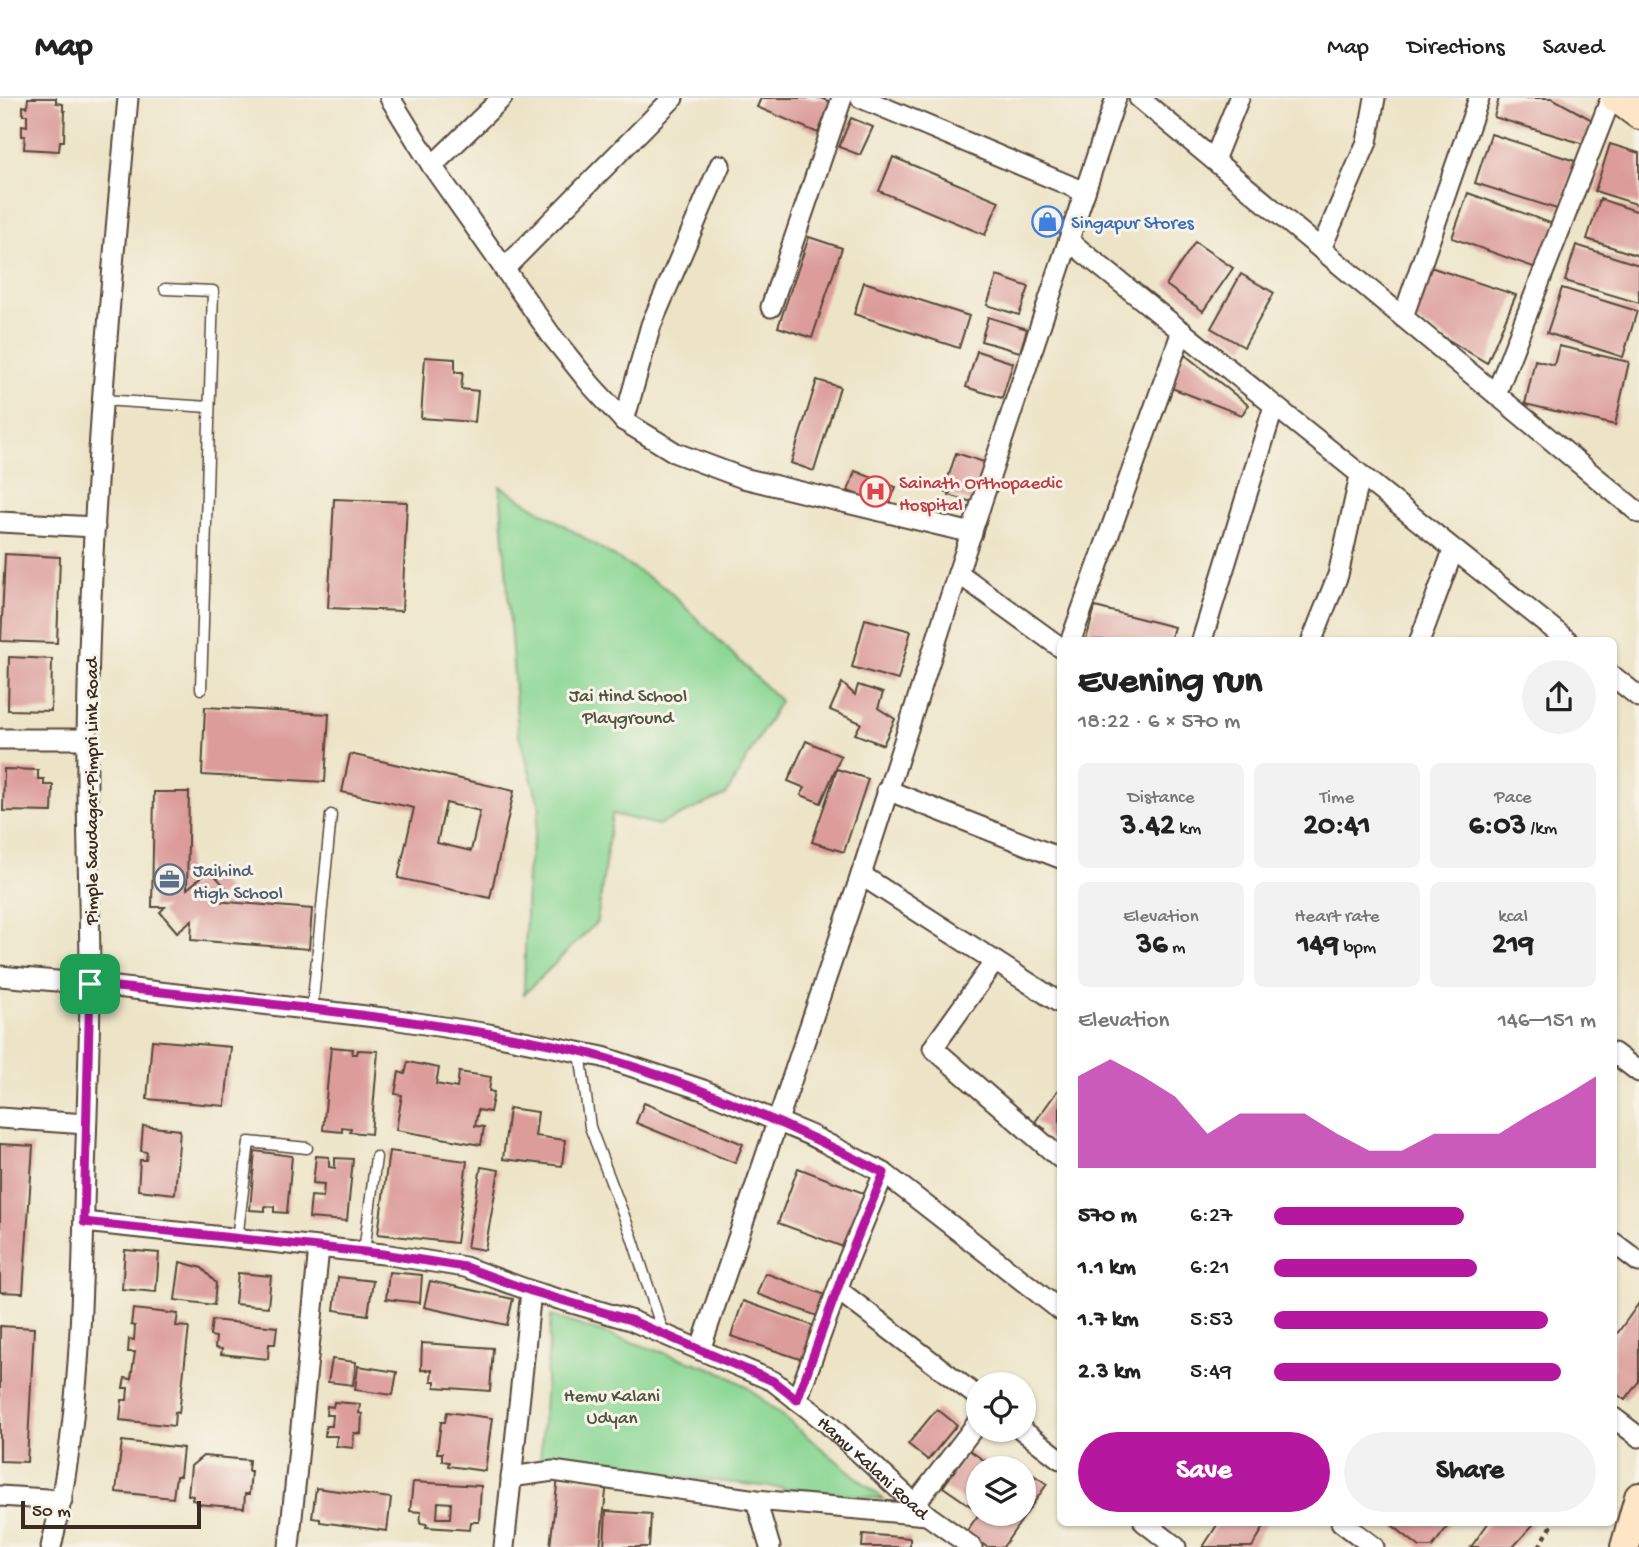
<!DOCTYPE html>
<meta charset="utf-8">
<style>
body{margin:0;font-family:"Gochi Hand",sans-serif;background:#f2f2f2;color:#222;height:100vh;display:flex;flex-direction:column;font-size:26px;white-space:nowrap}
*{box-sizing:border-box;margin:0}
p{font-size:23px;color:#767676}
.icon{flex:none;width:38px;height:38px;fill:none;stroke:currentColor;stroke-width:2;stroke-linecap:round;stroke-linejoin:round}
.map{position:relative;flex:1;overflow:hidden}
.side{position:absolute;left:1057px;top:539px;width:560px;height:889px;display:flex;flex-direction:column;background:#fff;border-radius:10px;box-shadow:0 2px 5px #0004}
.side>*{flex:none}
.tools{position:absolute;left:966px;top:1274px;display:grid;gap:14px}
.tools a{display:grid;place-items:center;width:70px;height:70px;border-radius:50%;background:#fff;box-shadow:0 2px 5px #0004;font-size:35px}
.scale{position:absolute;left:21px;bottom:18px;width:180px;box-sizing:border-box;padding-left:7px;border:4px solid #3b2a1e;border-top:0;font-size:19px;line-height:24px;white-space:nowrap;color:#3b2a1e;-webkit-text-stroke:5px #f7f3e8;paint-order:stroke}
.pin{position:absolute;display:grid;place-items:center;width:60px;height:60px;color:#fff;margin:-30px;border-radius:14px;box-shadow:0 4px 10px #0006}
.round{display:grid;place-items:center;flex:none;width:74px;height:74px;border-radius:37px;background:#f2f2f2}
.headline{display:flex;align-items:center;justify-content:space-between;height:119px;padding:0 21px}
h1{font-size:38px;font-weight:800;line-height:52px}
.metrics{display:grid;grid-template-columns:repeat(3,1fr);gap:10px;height:119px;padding:7px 21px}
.metrics div{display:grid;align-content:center;border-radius:10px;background:#f2f2f2;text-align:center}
.metrics b{font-size:30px;font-weight:800}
.metrics small{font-size:19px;font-weight:400}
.metrics p{font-size:19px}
.chart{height:196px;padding:14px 21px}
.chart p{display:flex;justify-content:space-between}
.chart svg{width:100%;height:126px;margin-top:7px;fill:#b5179e;opacity:.7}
.action{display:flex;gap:14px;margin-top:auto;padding:14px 21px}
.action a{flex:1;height:80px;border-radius:42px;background:#b5179e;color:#fff;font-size:28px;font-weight:800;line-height:80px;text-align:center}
.action a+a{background:#f2f2f2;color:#222}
ul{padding:0 21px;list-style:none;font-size:23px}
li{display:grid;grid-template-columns:112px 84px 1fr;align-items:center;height:52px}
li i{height:18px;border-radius:9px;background:#b5179e}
header{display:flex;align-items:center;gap:42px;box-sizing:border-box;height:98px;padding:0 35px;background:#fff;border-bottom:2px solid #e0e0e0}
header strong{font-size:33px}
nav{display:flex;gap:38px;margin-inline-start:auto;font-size:24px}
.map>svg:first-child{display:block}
.green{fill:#8bd794;stroke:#638059;stroke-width:2}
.building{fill:#dc9c9a;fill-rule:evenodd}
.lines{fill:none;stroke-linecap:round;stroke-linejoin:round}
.lane-casing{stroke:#564637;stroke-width:13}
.street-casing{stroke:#564637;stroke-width:23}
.secondary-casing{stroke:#564637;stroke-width:32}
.path{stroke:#564637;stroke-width:4.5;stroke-dasharray:5 5;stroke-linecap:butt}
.lane{stroke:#fff;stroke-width:10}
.street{stroke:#fff;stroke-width:19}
.secondary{stroke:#fde5c5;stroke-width:28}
.route-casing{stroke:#fff;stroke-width:14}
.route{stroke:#b5179e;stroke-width:9}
.labels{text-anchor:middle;stroke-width:6;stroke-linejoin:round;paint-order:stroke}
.shop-label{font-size:19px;fill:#366cbe;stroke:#f7f3e8;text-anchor:start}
.health-label{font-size:19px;fill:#be3a42;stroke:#f7f3e8;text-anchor:start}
.park-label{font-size:19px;fill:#4f553c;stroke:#f7f3e8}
.street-label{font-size:19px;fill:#3b2a1e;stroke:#f7f3e8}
.service-label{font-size:19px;fill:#4e5e75;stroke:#f7f3e8;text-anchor:start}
</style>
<header>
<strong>Map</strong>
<nav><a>Map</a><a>Directions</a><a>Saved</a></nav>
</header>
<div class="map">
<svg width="1639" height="1449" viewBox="0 0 1639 1449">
<rect width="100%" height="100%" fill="#f7f3e8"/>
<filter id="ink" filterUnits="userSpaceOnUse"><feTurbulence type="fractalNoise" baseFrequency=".0143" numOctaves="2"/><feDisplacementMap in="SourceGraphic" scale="14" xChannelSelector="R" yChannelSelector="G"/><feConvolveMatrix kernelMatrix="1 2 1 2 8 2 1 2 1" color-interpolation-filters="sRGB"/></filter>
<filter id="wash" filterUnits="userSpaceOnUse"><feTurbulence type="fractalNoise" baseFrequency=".00686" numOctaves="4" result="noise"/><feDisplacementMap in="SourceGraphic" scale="28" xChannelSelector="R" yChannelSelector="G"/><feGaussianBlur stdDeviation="1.57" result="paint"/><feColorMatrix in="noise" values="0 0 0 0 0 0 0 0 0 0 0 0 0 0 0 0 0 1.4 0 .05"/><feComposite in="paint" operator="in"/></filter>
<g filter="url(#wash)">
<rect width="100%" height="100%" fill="#ede4c7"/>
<g class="green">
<path d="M 500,388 L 667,491 L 780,603 L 726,697 L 658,727 L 612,716 L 597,824 L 524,896 L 527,775 L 540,709 L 518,634 Z"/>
<path d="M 551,1218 L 717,1272 L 746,1288 L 883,1401 L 540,1364 Z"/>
</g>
<g id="blocks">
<g class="building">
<path d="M 28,0 L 56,0 L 56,5 L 63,6 L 63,13 L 65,13 L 64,43 L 60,43 L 59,53 L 24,51 L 25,38 L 22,38 L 22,27 L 27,28 L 27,17 L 23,17 L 23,8 L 27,9 Z"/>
<path d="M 761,0 L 821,0 L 831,4 L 818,35 L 757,9 Z"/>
<path d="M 1499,0 L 1552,0 L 1594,23 L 1584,46 L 1494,19 Z"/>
<path d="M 851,20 L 873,29 L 860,57 L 839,49 Z"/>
<path d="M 1491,36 L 1575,63 L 1560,112 L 1475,85 Z"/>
<path d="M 1610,46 L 1639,55 L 1639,107 L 1595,93 Z"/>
<path d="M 893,59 L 999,103 L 985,137 L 879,93 Z"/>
<path d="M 1468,95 L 1556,127 L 1539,171 L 1452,140 Z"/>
<path d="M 1600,101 L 1639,114 L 1639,158 L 1587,141 Z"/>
<path d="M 809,139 L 842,150 L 812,240 L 778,229 Z"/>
<path d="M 1195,144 L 1233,170 L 1203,213 L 1166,187 Z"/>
<path d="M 1576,147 L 1639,167 L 1639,205 L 1565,183 Z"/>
<path d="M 1427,168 L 1516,197 L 1487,265 L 1409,218 Z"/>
<path d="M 1241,176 L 1274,195 L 1244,249 L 1211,230 Z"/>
<path d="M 997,178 L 1029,189 L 1019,217 L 987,207 Z"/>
<path d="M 864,184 L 969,218 L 959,250 L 854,216 Z"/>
<path d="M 1562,190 L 1637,213 L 1623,259 L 1547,235 Z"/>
<path d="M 988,219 L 1027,231 L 1020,254 L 981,243 Z"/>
<path d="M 1559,248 L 1629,264 L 1615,327 L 1525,306 L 1535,262 L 1554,267 Z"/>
<path d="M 977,253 L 1013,265 L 1002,300 L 966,289 Z"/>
<path d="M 1185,257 L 1248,307 L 1242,317 L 1169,289 Z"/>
<path d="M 425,259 L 455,261 L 455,274 L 463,274 L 461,291 L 478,293 L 475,324 L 421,320 Z"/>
<path d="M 817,282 L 840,289 L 814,373 L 791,365 Z"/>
<path d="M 956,355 L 987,365 L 975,405 L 949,397 L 950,395 L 944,393 Z"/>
<path d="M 855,373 L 896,389 L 888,409 L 848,393 Z"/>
<path d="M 334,401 L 407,404 L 402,513 L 328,510 Z"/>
<path d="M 5,456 L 60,459 L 57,545 L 1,543 Z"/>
<path d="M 1095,509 L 1174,529 L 1170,542 L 1086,542 Z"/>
<path d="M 865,521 L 911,533 L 898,582 L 852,569 Z"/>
<path d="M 9,559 L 52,561 L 51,613 L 8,612 Z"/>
<path d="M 842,585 L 855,597 L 858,587 L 883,595 L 878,610 L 895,621 L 883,647 L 855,636 L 861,625 L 830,612 Z"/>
<path d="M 205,609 L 329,616 L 325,684 L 202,677 Z"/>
<path d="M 806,643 L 841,658 L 821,705 L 801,697 L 805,690 L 788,683 Z"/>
<path d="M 350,656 L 514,693 L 490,800 L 398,780 L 414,710 L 342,694 ZM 446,705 L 480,713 L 471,753 L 437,745 Z"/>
<path d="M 4,671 L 38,672 L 38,681 L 44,681 L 44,687 L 53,687 L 52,714 L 3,713 Z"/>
<path d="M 837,671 L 868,681 L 844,754 L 812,744 Z"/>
<path d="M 154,694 L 189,694 L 187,791 L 210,772 L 228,792 L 214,803 L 312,811 L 309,851 L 191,842 L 192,822 L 177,834 L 160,814 L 165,809 L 152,809 Z"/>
<path d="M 152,942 L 231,949 L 225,1008 L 147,1001 Z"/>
<path d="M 331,949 L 353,951 L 352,956 L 357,956 L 358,952 L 378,953 L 371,1036 L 350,1034 L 351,1030 L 342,1029 L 342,1034 L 323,1032 Z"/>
<path d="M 408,964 L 439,970 L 436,986 L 457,990 L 459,974 L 491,979 L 489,993 L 494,994 L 490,1014 L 478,1012 L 475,1028 L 484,1029 L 481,1047 L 396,1032 L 402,997 L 395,996 L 399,974 L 405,976 Z"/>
<path d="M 1060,989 L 1060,1055 L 1043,1034 L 1045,1031 L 1035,1024 Z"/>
<path d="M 644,1005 L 743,1046 L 735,1065 L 636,1025 Z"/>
<path d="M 509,1010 L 538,1014 L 535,1038 L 565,1042 L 562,1068 L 503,1061 Z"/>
<path d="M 143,1028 L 180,1032 L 175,1096 L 138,1092 L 140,1062 L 146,1062 L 147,1054 L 141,1053 Z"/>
<path d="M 0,1046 L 33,1048 L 23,1195 L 0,1194 Z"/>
<path d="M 255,1053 L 292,1058 L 287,1115 L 274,1114 L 274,1109 L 265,1108 L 265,1113 L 250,1112 Z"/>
<path d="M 389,1053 L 467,1063 L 456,1145 L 378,1136 Z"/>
<path d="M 316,1058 L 329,1059 L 329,1069 L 335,1070 L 335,1060 L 353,1061 L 347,1123 L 309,1120 L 311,1098 L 323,1099 L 324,1086 L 313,1085 Z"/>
<path d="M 481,1069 L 499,1072 L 485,1152 L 467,1149 Z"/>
<path d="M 798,1070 L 866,1096 L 846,1150 L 778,1125 Z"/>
<path d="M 125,1152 L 159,1155 L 156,1194 L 122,1191 Z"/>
<path d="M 180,1164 L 202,1170 L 216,1185 L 214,1207 L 175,1202 Z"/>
<path d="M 389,1174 L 422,1177 L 420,1205 L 386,1201 Z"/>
<path d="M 238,1175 L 271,1178 L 268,1209 L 235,1206 Z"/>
<path d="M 765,1175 L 831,1199 L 823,1220 L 757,1196 Z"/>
<path d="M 338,1179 L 373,1183 L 368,1217 L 334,1212 Z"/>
<path d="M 430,1183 L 513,1201 L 507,1227 L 424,1209 Z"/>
<path d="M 743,1203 L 820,1230 L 809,1264 L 731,1238 Z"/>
<path d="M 1639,1205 L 1639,1283 L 1625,1302 L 1614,1294 L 1614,1240 Z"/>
<path d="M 133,1211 L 178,1216 L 176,1228 L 189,1229 L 179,1315 L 175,1314 L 174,1328 L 120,1322 L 122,1302 L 127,1302 L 128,1290 L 123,1290 L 125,1280 L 131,1281 L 135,1254 L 128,1254 L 129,1241 L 134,1242 L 135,1228 L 131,1227 Z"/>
<path d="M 212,1222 L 277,1229 L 275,1246 L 269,1246 L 268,1261 L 221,1256 L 222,1251 L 215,1250 L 216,1239 L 210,1238 Z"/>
<path d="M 0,1228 L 34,1230 L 27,1364 L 0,1363 Z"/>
<path d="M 422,1245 L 493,1250 L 490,1293 L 435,1289 L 435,1283 L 431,1283 L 432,1272 L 421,1272 Z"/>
<path d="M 332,1261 L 356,1264 L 353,1287 L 328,1284 Z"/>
<path d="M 358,1268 L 397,1274 L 393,1297 L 355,1292 Z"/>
<path d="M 334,1304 L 360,1306 L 359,1315 L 362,1316 L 361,1336 L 354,1335 L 353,1350 L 336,1348 L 337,1338 L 325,1338 L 326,1328 L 332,1328 L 333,1317 L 326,1317 L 327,1308 L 333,1309 Z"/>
<path d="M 937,1311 L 957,1327 L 928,1362 L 908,1346 Z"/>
<path d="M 447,1314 L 492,1320 L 485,1373 L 448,1368 L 449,1364 L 442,1363 L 442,1355 L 437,1355 L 441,1324 L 445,1324 Z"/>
<path d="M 122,1343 L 183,1350 L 180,1378 L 176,1378 L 173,1400 L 116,1394 Z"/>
<path d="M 969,1352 L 995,1370 L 978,1370 L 978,1413 L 943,1389 Z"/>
<path d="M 203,1358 L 249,1362 L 248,1373 L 251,1373 L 249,1396 L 245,1396 L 244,1410 L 197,1406 L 197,1403 L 192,1402 L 193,1398 L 188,1397 L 191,1368 Z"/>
<path d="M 1014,1364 L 1047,1386 L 1003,1449 L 987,1449 L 966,1434 L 979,1416 L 1024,1416 L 1024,1370 L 1010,1370 Z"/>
<path d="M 558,1379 L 607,1384 L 600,1449 L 550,1449 Z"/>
<path d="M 413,1384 L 481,1388 L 479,1424 L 471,1424 L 470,1432 L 426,1429 L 427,1426 L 420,1425 L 421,1414 L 410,1413 ZM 438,1404 L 451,1405 L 450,1420 L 437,1420 Z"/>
<path d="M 316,1390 L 391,1400 L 387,1433 L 320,1424 L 320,1421 L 312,1420 Z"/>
<path d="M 606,1413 L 651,1416 L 649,1449 L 604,1449 Z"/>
<path d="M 1219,1424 L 1267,1424 L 1252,1449 L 1203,1449 Z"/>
<path d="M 1388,1424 L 1451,1424 L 1432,1449 L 1420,1449 Z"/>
<path d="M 1489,1424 L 1529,1424 L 1533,1427 L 1513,1449 L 1471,1449 Z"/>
<path d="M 863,1436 L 910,1440 L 910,1449 L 862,1449 Z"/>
</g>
</g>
</g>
<g filter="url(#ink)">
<use href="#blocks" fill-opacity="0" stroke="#564637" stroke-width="2"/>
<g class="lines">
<defs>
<g id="lane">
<path d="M 165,191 L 213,193 L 201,591"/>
<path d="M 103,302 L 209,309"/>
<path d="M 312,912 L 331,717"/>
<path d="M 580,954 L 590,1029 L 632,1139 L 663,1234"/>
<path d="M 237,1141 L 249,1044 L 307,1050"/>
<path d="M 364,1154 L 376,1059"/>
</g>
<g id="street">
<path d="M 390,0 L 432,68 L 551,237 L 591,287 L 624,323 L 676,355 L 743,380 L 972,435"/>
<path d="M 861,0 L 1085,94"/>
<path d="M 1139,0 L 1639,415"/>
<path d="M 1214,62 L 1239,0"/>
<path d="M 432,68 L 502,0"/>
<path d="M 1069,143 L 1567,542"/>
<path d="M 1321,151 L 1367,44 L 1375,0"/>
<path d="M 504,171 L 673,0"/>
<path d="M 771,209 L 842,0"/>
<path d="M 1403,219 L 1479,0"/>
<path d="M 1496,296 L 1611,0"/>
<path d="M 624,323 L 651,227 L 720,67"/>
<path d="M 0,424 L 95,429"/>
<path d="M 958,475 L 1060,549"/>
<path d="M 1071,542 L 1182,233"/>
<path d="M 1202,542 L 1274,308"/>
<path d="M 1312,542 L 1338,477 L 1360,378"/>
<path d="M 1420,542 L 1453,453"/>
<path d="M 1614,579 L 1639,599"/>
<path d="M 0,641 L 87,641"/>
<path d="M 887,692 L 1060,760"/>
<path d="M 861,777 L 1060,905"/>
<path d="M 995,863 L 933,950 L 1060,1060"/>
<path d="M 0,878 L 90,886 L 392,921 L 489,936 L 603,959 L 703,992 L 810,1037 L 884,1075 L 1060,1212"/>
<path d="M 1614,955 L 1639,974"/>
<path d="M 0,1020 L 86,1026"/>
<path id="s1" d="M 84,1124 L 383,1156 L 465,1169 L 531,1193 L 630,1222 L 773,1283 L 828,1326 L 927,1417 L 972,1449"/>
<path d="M 1614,1145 L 1639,1164"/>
<path d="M 838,1192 L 978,1299"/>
<path d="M 700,1252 L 861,777 L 958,475 L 1116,0"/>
<path d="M 797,1302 L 848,1162 L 884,1075"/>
<path d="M 1614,1320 L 1639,1339"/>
<path d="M 1022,1332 L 1060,1361"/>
<path d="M 511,1379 L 553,1373 L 756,1402 L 927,1417"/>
<path d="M 0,1398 L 62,1402"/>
<path d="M 756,1402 L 770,1449"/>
<path d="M 915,1406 L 978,1324"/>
<path d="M 1144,1424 L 1176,1449"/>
<path d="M 1341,1424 L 1374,1449"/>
<path d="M 51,1449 C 78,1338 82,1222 84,1108 C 86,1033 90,957 90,882 C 90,802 86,721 87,641 C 90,427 108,213 128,0"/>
<path d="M 289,1449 L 319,1150"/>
<path d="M 504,1449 L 531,1193"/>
</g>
<g id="secondary">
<path d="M 1616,0 L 1639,17"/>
<path d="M 1625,1449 L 1639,1399"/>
</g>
</defs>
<use href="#lane" class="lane-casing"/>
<use href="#street" class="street-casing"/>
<use href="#secondary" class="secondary-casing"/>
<path class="path" d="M 1539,1449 L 1554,1424"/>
<use href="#lane" class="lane"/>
<use href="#street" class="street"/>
<use href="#secondary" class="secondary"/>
</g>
</g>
<g class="lines" filter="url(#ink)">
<defs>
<path id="route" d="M 90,886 C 204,899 319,910 433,927 C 489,936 550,943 605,960 C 702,988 794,1029 884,1075 L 848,1162 L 797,1302 L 773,1283 L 630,1222 L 531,1193 L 465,1169 L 383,1156 L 84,1124 Z"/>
</defs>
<use href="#route" class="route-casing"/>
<use href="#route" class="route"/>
</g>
<defs>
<symbol id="shop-ring" viewBox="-11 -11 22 22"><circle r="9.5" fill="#f7f3e8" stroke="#3f7fe0" stroke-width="1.5"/><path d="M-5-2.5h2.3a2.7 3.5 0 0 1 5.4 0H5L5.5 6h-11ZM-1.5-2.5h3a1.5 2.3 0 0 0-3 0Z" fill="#3f7fe0"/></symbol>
<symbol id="hospital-ring" viewBox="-11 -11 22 22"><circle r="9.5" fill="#f7f3e8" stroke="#e0444e" stroke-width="1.5"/><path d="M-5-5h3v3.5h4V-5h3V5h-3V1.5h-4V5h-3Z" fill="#e0444e"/></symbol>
<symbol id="office-ring" viewBox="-11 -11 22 22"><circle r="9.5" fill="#f7f3e8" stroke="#5c6f8a" stroke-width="1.5"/><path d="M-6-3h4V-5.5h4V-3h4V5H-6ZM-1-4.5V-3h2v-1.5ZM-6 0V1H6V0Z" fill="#5c6f8a"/></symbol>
</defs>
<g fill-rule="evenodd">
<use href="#shop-ring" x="1030" y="106" width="35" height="35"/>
<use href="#hospital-ring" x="858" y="376" width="35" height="35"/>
<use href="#office-ring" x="152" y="764" width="35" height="35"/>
</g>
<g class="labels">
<g class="shop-label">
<text x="1071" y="130">Singapur Stores</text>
</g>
<g class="health-label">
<text x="899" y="390">Sainath Orthopaedic<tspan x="899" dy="22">Hospital</tspan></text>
</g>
<g class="park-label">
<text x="628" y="603">Jai Hind School<tspan x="628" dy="22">Playground</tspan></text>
<text x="612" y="1303">Hemu Kalani<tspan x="612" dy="22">Udyan</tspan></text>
</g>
<g class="street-label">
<text transform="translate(90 693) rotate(-90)" y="7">Pimple Saudagar-Pimpri Link Road</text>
<text dy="7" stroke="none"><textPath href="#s1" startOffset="845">Hamu Kalani Road</textPath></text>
</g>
<g class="service-label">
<text x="193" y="778">Jaihind<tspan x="193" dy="22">High School</tspan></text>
</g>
</g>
</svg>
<div class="tools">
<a><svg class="icon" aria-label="locate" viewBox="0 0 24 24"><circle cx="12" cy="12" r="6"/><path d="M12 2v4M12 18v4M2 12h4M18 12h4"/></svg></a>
<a><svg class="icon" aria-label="layers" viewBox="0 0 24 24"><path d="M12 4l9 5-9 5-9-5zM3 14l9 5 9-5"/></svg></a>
</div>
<div class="scale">50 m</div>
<div class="pin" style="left:90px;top:886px;background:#1e9e55"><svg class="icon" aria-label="arrive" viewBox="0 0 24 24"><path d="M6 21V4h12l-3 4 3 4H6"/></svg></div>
<section class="side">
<div class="headline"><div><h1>Evening run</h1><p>18:22 · 6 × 570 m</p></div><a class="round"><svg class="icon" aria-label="share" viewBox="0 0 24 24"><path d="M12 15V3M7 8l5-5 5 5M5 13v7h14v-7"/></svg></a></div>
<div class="metrics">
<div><p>Distance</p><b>3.42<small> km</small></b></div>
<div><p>Time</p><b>20:41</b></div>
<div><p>Pace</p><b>6:03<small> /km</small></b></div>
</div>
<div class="metrics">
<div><p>Elevation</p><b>36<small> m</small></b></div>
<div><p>Heart rate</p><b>149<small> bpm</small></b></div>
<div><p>kcal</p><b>219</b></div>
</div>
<div class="chart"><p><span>Elevation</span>146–151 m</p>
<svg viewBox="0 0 160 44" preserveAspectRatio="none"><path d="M0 44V12L10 6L20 12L30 19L40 32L50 25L60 25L70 25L80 32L90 38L100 38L110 32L120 32L130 32L140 25L150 19L160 12V44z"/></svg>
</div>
<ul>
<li><b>570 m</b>6:27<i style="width:59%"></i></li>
<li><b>1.1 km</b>6:21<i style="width:63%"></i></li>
<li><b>1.7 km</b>5:53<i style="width:85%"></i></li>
<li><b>2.3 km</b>5:49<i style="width:89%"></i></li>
</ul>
<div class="action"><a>Save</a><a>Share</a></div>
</section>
</div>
